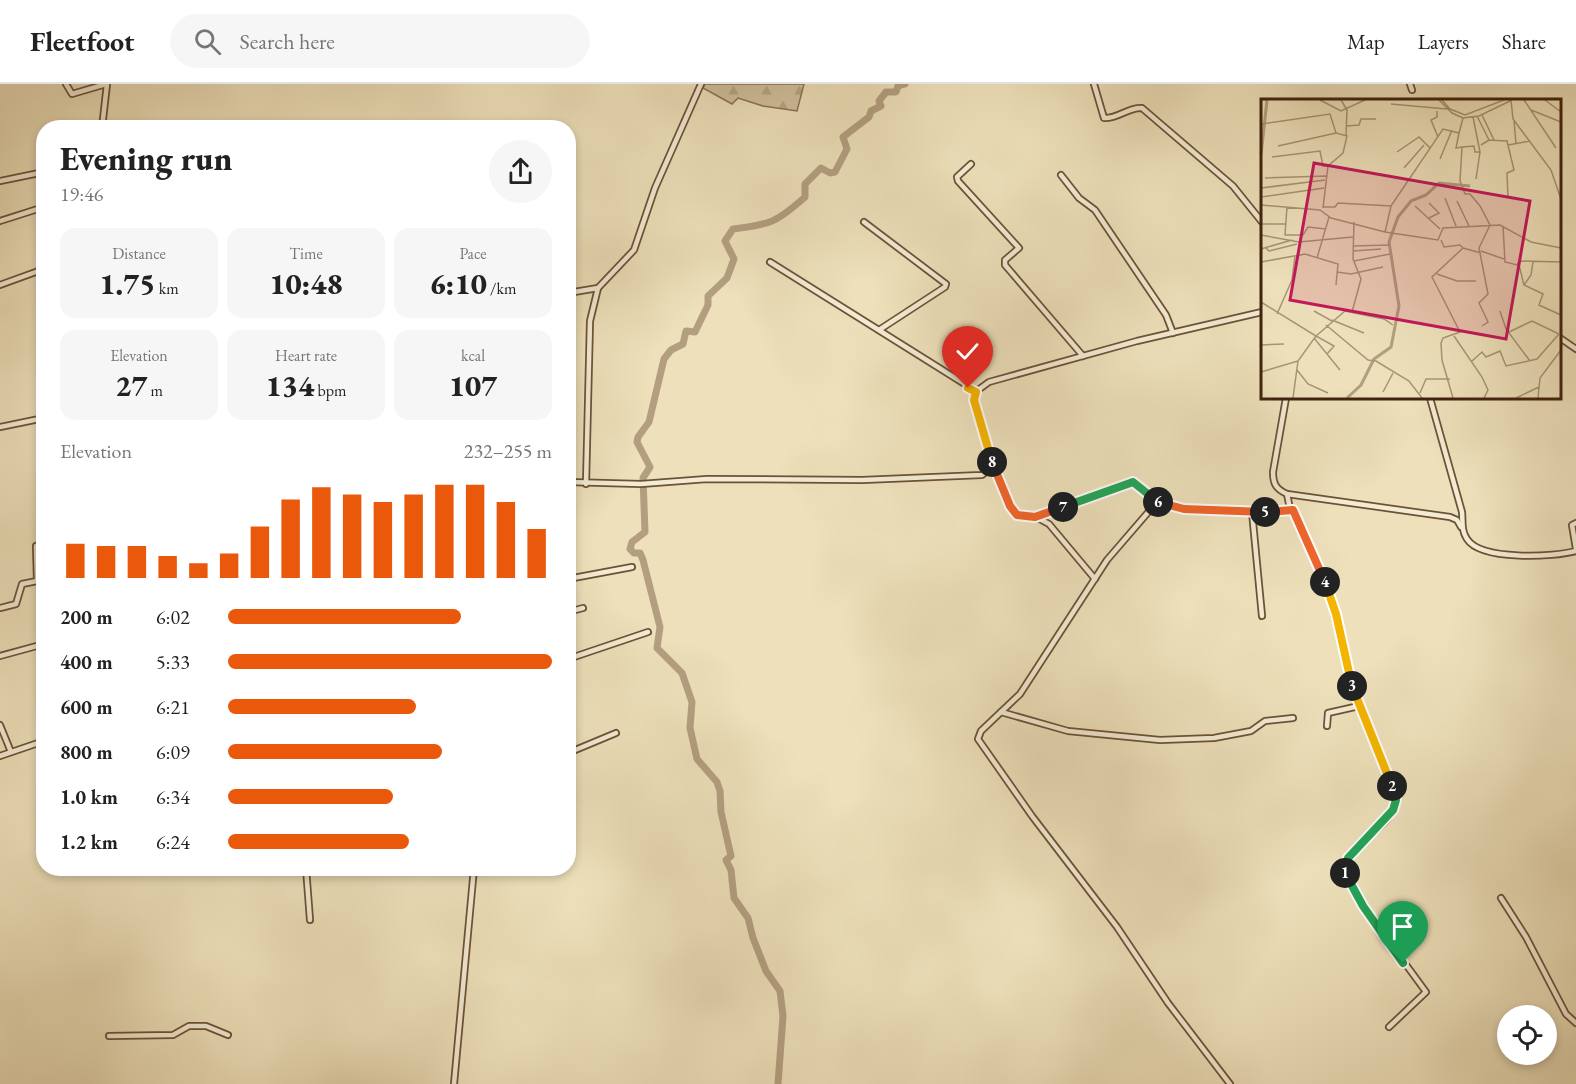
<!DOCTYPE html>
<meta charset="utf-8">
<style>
body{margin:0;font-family:"EB Garamond",serif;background:#f6f6f6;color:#222;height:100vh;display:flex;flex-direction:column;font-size:22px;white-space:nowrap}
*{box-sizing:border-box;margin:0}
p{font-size:20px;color:#767676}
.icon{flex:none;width:33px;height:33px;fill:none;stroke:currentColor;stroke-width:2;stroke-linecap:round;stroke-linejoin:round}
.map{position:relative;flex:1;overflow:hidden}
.sheet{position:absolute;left:36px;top:36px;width:540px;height:756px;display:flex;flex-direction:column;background:#fff;border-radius:24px;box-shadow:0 3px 9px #0003}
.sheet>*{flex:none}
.fabs{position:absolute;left:1497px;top:921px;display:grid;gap:12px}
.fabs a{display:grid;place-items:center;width:60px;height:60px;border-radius:50%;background:#fff;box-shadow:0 3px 9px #0003;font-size:30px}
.pin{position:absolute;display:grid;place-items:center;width:51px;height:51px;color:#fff;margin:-62px -26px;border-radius:50% 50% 50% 0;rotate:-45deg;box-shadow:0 0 6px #0007}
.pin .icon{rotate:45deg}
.km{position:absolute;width:30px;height:30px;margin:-15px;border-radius:50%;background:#222;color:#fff;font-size:16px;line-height:30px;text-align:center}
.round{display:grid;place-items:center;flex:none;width:63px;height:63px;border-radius:32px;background:#f6f6f6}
.overview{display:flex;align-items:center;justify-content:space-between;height:102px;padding:0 24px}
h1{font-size:33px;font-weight:800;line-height:45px}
.metrics{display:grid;grid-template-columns:repeat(3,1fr);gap:9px;height:102px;padding:6px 24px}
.metrics div{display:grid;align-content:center;border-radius:15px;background:#f6f6f6;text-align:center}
.metrics b{font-size:30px;font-weight:800}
.metrics small{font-size:16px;font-weight:400}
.metrics p{font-size:16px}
.chart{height:168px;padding:12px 24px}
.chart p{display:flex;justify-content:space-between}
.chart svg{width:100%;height:108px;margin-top:6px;stroke:#ea580c;stroke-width:6}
ul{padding:0 24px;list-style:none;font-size:20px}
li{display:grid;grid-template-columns:96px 72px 1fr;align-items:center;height:45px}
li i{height:15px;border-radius:8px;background:#ea580c}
header{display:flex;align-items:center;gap:36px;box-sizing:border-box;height:84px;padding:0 30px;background:#fff;border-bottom:2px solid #e0e0e0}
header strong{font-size:28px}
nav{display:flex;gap:33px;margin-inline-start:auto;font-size:21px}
.search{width:420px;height:54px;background:#f6f6f6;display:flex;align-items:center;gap:15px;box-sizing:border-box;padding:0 21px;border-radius:33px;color:#767676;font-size:22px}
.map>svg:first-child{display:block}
.forest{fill:url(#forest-firs);stroke:#887156;stroke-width:1.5}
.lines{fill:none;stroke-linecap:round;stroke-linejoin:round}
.river{stroke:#b39f80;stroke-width:7}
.minor-casing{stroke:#6c5239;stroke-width:8}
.minor{stroke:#f3ebd2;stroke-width:4.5}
.split-1-casing{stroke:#fff;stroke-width:12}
.split-2-casing{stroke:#fff;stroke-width:12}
.split-3-casing{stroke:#fff;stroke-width:12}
.split-4-casing{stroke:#fff;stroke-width:12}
.split-5-casing{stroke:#fff;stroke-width:12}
.split-6-casing{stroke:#fff;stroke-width:12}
.split-7-casing{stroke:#fff;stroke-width:12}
.split-8-casing{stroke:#fff;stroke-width:12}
.split-9-casing{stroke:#fff;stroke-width:12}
.split-1{stroke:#22a559;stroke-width:8}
.split-2{stroke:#22a559;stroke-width:8}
.split-3{stroke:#f5b400;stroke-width:8}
.split-4{stroke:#f5b400;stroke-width:8}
.split-5{stroke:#f0652b;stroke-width:8}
.split-6{stroke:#f0652b;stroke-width:8}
.split-7{stroke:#22a559;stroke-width:8}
.split-8{stroke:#f0652b;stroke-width:8}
.split-9{stroke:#f5b400;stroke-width:8}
.inset-river{fill:none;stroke:#b39f80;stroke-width:3}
.inset-road{fill:none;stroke:#a89475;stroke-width:1.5}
.view{fill:#c2185b;fill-opacity:0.15;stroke:#c2185b;stroke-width:3}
.inset-edge{fill:none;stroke:#41220e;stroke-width:3}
</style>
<header>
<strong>Fleetfoot</strong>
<div class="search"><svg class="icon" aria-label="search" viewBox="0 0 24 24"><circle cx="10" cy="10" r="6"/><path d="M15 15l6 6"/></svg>Search here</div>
<nav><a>Map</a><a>Layers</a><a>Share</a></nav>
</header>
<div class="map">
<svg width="1576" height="1000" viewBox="0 0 1576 1000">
<defs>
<pattern id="forest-firs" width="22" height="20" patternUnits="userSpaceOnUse" patternTransform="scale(1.5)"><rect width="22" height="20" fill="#d0c09d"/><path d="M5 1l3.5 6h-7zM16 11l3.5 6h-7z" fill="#b4a586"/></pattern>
</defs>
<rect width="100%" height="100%" fill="#ede0ba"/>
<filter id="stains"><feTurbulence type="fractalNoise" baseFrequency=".00333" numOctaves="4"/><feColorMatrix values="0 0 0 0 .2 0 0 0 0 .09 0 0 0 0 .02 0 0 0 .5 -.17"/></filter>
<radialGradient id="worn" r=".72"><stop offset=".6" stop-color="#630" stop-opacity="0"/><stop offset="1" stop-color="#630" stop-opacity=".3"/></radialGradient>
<path class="forest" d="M 705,0 L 804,0 L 797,27 L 763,22 L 738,14 L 732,20 L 703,4 Z"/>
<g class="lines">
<path class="river" d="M 778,1000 L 783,932 L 780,907 L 766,887 L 753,854 L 748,834 L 734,814 L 731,786 L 726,776 L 731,772 L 721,728 L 720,707 L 717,698 L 697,675 L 690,644 L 692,618 L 682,589 L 657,564 L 660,543 L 643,476 L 640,469 L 634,469 L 630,465 L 632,458 L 645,448 L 643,394 L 650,383 L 637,358 L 638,353 L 649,338 L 664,275 L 671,266 L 683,260 L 686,247 L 695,248 L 708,221 L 708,212 L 727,194 L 734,175 L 725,157 L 733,145 C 770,141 777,138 805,113 L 805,100 L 821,84 L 830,89 L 835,88 L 847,65 L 843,53 L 869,33 L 871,27 L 881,22 L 879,17 L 886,8 L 896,8 L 898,2 L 905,0"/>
<defs>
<g id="minor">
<path d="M 66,0 L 72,10 L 106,0"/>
<path d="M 1094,0 L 1104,34 C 1118,35 1128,23 1142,24 L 1233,102 L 1262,138"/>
<path d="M 1410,0 L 1412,6"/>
<path d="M 102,44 L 107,0"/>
<path d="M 971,80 L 957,93 L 958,97 L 1019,164 L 1005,176 L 1005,181 L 1083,272"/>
<path d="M 1061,91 L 1079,114 L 1095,126 L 1166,231 L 1173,249"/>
<path d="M 0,97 L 44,88"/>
<path d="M 0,137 L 44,123"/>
<path d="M 864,138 L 946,200 L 945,203 L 879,246"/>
<path d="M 770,178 L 976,307"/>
<path d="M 0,201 L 44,185"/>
<path d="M 568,209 L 598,204 L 634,166 L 655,104 L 701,0"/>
<path d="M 1560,254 L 1576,265"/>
<path d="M 1286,314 L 1273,388 C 1273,400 1276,405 1287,410 L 1450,433 L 1457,436 L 1461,443"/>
<path d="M 1430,314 L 1462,428 C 1463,438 1461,446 1467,455 C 1481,477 1554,473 1576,467"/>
<path d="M 0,343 L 44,334"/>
<path d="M 991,381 C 1004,403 1005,435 1036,433 L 1133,397 L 1157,418 L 1107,476 L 1020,610 L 981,647 L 978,655 L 1032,732 L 1117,843 L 1168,919 L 1230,1000"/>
<path d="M 568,398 L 641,400 L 707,395 L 862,396 L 982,391 L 989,386 L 991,376 L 974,312 L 978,306 L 989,298 L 1137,257 L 1262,228"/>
<path d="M 586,400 L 590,237 L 598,204"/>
<path d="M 1287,410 L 1290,425 L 1297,433 L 1329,508 L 1350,596 L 1396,716 C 1395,740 1353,759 1344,783 L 1363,822 L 1426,908 L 1389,943"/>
<path d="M 1157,418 L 1181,424 L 1252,428 L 1290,425"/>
<path d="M 1252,428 L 1262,532"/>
<path d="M 1036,433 L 1049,440 L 1095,495"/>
<path d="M 1576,439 L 1572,441 L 1576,465"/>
<path d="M 568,495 L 632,483"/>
<path d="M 0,524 L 16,520 L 22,500 L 37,497 L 36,462 L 44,460"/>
<path d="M 568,528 L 583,524"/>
<path d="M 0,572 L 44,560"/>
<path d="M 568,575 L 648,548"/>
<path d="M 1001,628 L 1068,647 L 1160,656 L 1214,654 L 1251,647 L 1265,637 L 1293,634"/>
<path d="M 0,641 L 11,668"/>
<path d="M 1327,642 L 1328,629 L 1359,622"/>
<path d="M 568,669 L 616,649"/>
<path d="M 0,672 L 44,657"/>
<path d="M 306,784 L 310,836"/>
<path d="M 1501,814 L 1526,853 L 1566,930 L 1576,939"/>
<path d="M 109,952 L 173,951 L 189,942 L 206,942 L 228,951"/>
<path d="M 454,1000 L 474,784"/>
</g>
</defs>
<use href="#minor" class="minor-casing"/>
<use href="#minor" class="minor"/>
</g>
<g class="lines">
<defs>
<path id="split-1" d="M 1345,789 L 1363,822 L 1403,879"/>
<path id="split-2" d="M 1345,789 L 1344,783 L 1348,774 L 1393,726 L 1396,716 L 1392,702"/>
<path id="split-3" d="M 1352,602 L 1392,702"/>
<path id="split-4" d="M 1325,498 L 1336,530 L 1352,602"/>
<path id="split-5" d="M 1265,428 L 1293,426 L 1325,498"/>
<path id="split-6" d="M 1158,418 L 1184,425 L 1265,428"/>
<path id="split-7" d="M 1063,423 L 1133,398 L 1158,418"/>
<path id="split-8" d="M 992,378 L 1010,422 L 1017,431 L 1035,433 L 1063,423"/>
<path id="split-9" d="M 968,304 L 976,308 L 974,316 L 992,378"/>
</defs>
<use href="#split-1" class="split-1-casing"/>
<use href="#split-2" class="split-2-casing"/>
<use href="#split-3" class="split-3-casing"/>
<use href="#split-4" class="split-4-casing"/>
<use href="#split-5" class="split-5-casing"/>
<use href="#split-6" class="split-6-casing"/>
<use href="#split-7" class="split-7-casing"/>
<use href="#split-8" class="split-8-casing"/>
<use href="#split-9" class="split-9-casing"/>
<use href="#split-1" class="split-1"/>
<use href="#split-2" class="split-2"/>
<use href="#split-3" class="split-3"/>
<use href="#split-4" class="split-4"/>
<use href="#split-5" class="split-5"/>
<use href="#split-6" class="split-6"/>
<use href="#split-7" class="split-7"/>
<use href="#split-8" class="split-8"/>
<use href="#split-9" class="split-9"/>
</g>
<g transform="translate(1261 15)">
<rect width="300" height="300" fill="#ede0ba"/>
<path class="inset-river" d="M 0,56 L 6,1M 86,299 L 100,286 L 113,260 L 130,248 L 138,207 L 128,143 L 137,118 L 150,102 L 165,96 L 178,84 L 209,87"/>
<path class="inset-road" d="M 59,1 L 80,12 L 104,1M 80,1 L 86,11 L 85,37M 178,1 L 191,14 L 202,19M 181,1 L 189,10 L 204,16 L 243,1M 250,1 L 252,20 L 290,71 L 300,100M 263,1 L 295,49M 284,1 L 300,13M 130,5 L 186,10M 270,11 L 300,23M 176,12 L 176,18 L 170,21 L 177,38M 221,16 L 233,41M 216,17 L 228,41M 212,18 L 219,53 L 214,53 L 213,47 L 201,48 L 199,82 L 204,95 L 209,95 L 219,107 L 229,126 L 218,149 L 227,195 L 218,204 L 227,223 L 221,227M 253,21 L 255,45M 0,25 L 69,15 L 75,34 L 86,37 L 82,54 L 67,67 L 62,109M 85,27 L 98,26 L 100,20 L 115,20M 198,34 L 195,49 L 201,48M 220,46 L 228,41 L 246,42 L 253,71 L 246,74 L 247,99M 247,46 L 269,42M 17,47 L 75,34M 136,53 L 158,38 L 169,49M 11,58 L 59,52 L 62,67 L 67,67M 179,60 L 191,31M 143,69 L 163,46M 4,79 L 65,77M 215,80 L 219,53M 0,89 L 64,81M 0,98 L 63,89M 184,99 L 195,127M 196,102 L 208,127M 0,106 L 59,111 L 70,119 L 124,133 L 177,141 L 182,129 L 239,126 L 270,143 L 300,149M 154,107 L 179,130M 26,108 L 24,136 L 42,136 L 47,128 L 65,130M 62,108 L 74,108 L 77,104 L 130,107 L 182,30 L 198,34 L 202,19 L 218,17 L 251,1M 168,119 L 178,114 L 168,104M 0,125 L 24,125M 242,127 L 244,163 L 256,166 L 258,162 L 300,163M 124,133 L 130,107M 0,136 L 38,143 L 92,138M 180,141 L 183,148 L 199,146 L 202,149 L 171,178 L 199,233 L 182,239 L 180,244 L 181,261 L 192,299M 92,147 L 128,146M 5,149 L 8,152 L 36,145M 202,149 L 220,154M 0,150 L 31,141M 92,152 L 120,150M 220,152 L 243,160M 56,159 L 68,118M 93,162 L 129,155M 0,163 L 33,157M 272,163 L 270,176 L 263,186 L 282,195 L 278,206 L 300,216M 258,166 L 263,186M 76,173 L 90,175 L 122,168M 176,175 L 196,182 L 215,182M 0,203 L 55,237 L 37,262 L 32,299M 53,212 L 71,222M 239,212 L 245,230 L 269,262M 91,213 L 100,180 L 92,160 L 93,123M 16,215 L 31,181 L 34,157 L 44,155 L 77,165 L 75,186M 71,221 L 103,234M 65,226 L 107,261 L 115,262 L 148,282 L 161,299M 248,233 L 271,222 L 298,235M 55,237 L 84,212 L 123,220 L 132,226M 55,237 L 73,247 L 66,255M 193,237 L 221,278 L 227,291 L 223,299M 53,239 L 79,271M 0,246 L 23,245M 211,262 L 221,253 L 225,258 L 239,252 L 245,267 L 276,260 L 298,235M 36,271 L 47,285 L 67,294M 0,273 L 37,262M 122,293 L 132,274M 159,294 L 165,280 L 189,280M 255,299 L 278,288M 277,299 L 279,279 L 300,251"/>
<path class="view" d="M 53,64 L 269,102 L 245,240 L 29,201 Z"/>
<rect width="300" height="300" class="inset-edge"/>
</g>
<rect width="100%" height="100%" filter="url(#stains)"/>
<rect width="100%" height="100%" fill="url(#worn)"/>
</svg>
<div class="fabs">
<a><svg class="icon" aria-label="locate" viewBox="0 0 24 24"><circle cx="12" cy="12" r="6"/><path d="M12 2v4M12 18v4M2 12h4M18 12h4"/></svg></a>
</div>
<div class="pin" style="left:1403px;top:879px;background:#1e9e55"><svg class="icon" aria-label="arrive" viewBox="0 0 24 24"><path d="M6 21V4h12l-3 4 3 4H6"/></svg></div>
<div class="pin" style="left:968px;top:304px;background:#d93025"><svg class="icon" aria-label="check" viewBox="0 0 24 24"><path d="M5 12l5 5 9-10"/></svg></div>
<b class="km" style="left:1345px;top:789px">1</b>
<b class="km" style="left:1392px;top:702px">2</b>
<b class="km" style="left:1352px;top:602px">3</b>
<b class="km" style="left:1325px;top:498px">4</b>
<b class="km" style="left:1265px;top:428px">5</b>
<b class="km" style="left:1158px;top:418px">6</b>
<b class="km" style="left:1063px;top:423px">7</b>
<b class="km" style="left:992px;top:378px">8</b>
<section class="sheet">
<div class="overview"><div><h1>Evening run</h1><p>19:46</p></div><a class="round"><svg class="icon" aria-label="share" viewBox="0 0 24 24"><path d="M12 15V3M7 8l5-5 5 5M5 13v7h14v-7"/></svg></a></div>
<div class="metrics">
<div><p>Distance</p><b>1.75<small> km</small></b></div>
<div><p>Time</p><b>10:48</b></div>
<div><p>Pace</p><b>6:10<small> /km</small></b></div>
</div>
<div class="metrics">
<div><p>Elevation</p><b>27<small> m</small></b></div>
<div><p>Heart rate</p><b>134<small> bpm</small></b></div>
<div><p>kcal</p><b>107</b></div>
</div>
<div class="chart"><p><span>Elevation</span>232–255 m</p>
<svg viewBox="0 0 160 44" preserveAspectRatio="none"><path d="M5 44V30M15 44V31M25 44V31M35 44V35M45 44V38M55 44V34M65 44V23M75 44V12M85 44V7M95 44V10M105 44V13M115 44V10M125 44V6M135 44V6M145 44V13M155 44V24"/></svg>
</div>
<ul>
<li><b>200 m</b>6:02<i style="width:72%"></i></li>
<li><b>400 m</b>5:33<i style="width:100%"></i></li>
<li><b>600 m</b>6:21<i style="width:58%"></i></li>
<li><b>800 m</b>6:09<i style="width:66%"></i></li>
<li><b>1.0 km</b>6:34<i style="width:51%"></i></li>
<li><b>1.2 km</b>6:24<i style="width:56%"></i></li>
</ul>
</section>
</div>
